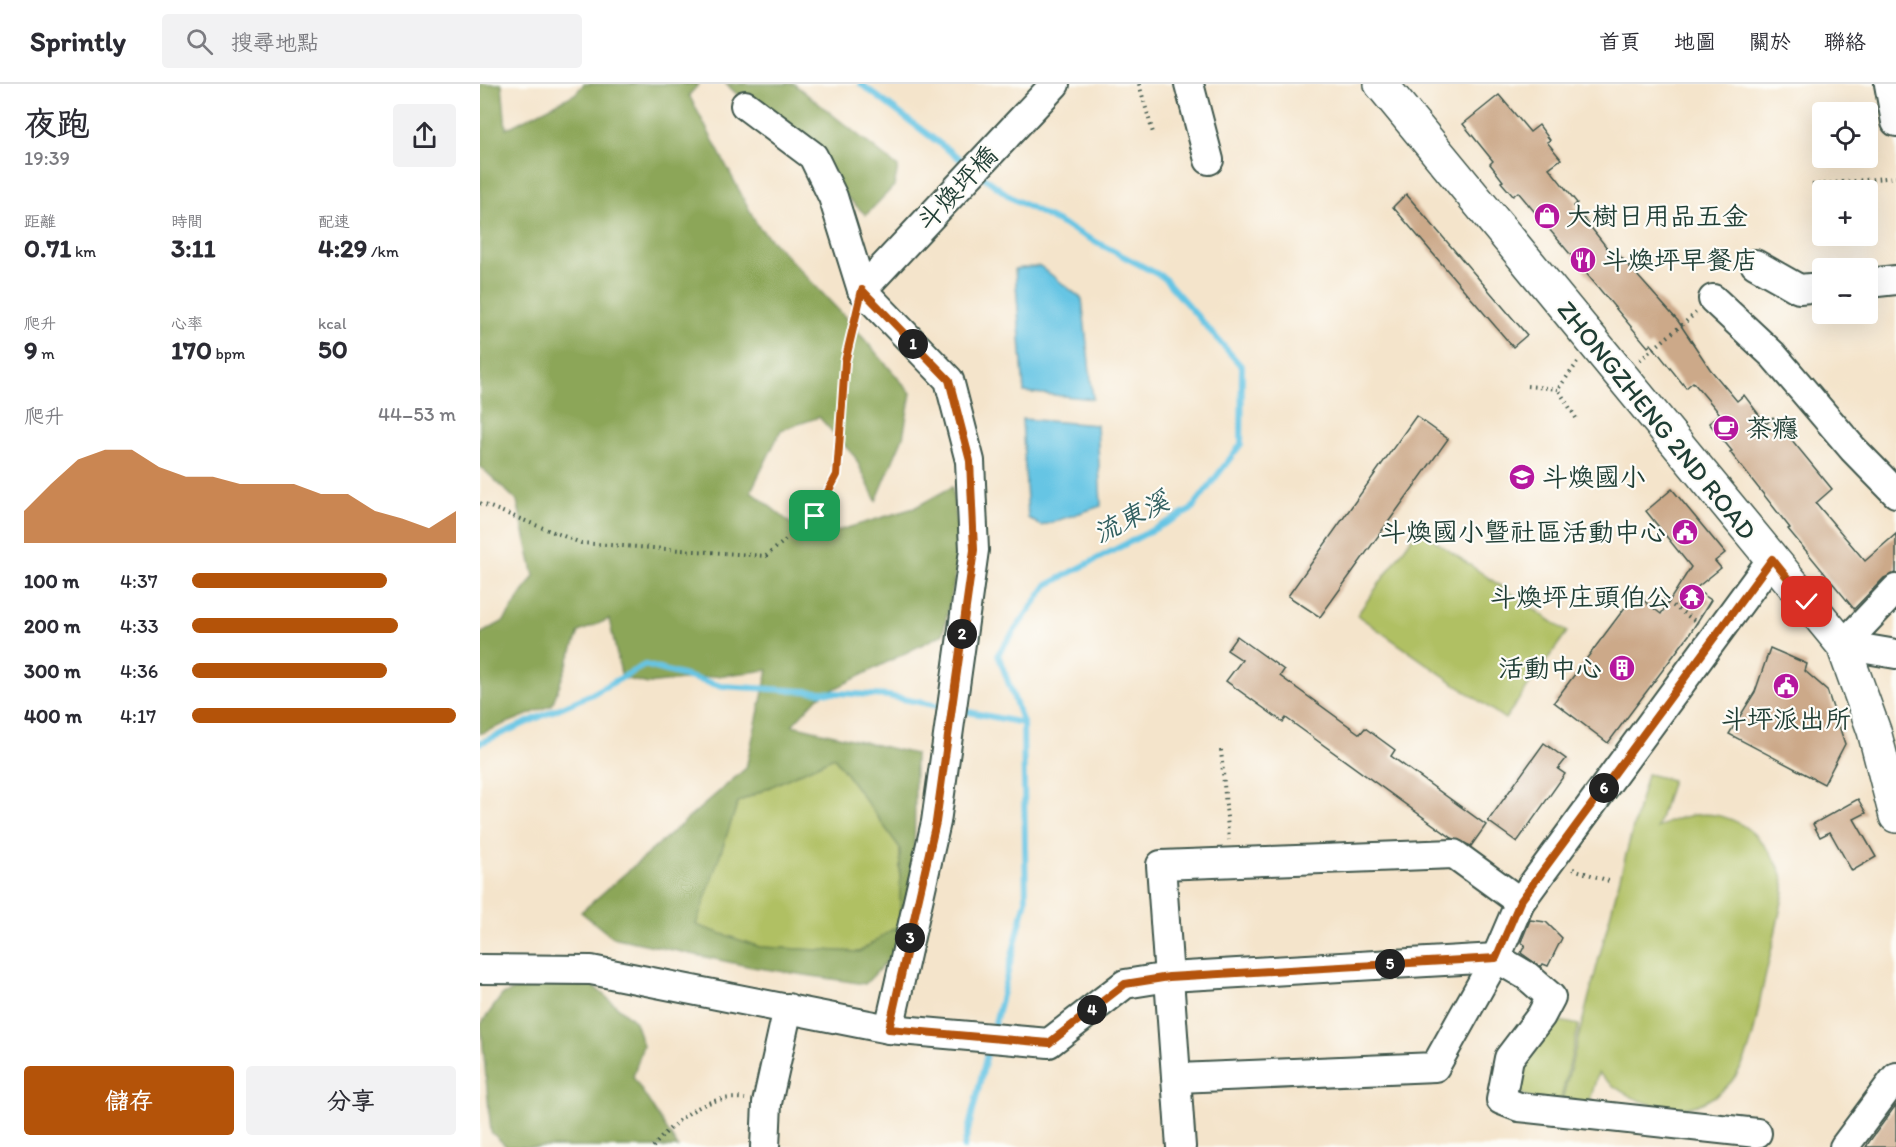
<!DOCTYPE html>
<html lang="zh-TW">
<meta charset="utf-8">
<style>
body{margin:0;font-family:Itim,"LXGW WenKai TC",sans-serif;background:#f2f2f3;color:#2b2b33;height:100vh;display:flex;flex-direction:column;font-size:22px;white-space:nowrap}
*{box-sizing:border-box;margin:0}
p{font-size:20px;color:#7c7c81}
.icon{flex:none;width:33px;height:33px;fill:none;stroke:currentColor;stroke-width:2;stroke-linecap:round;stroke-linejoin:round}
.map{position:relative;flex:1;overflow:hidden}
.side{display:flex;flex-direction:column;background:#fff;width:480px}
.side>*{flex:none}
.tools{position:absolute;left:1332px;top:18px;display:grid;gap:12px}
.tools a{display:grid;place-items:center;width:66px;height:66px;border-radius:6px;background:#fff;box-shadow:0 6px 24px #0002;font-size:30px}
.pin{position:absolute;display:grid;place-items:center;width:51px;height:51px;color:#fff;margin:-26px;border-radius:12px;box-shadow:0 3px 9px #0006}
.km{position:absolute;width:30px;height:30px;margin:-15px;border-radius:50%;background:#222;color:#fff;font-size:16px;line-height:30px;text-align:center}
.round{display:grid;place-items:center;flex:none;width:63px;height:63px;border-radius:6px;background:#f2f2f3}
.headline{display:flex;align-items:center;justify-content:space-between;height:102px;padding:0 24px}
h1{font-size:33px;font-weight:700;line-height:45px}
.metrics{display:grid;grid-template-columns:repeat(3,1fr);gap:9px;height:102px;padding:6px 24px}
.metrics div{display:grid;align-content:center}
.metrics b{font-size:26px;font-weight:700}
.metrics small{font-size:16px;font-weight:400}
.metrics p{font-size:16px}
.chart{height:168px;padding:12px 24px}
.chart p{display:flex;justify-content:space-between}
.chart svg{width:100%;height:108px;margin-top:6px;fill:#b45309;opacity:.7}
.action{display:flex;gap:12px;margin-top:auto;padding:12px 24px}
.action a{flex:1;height:69px;border-radius:6px;background:#b45309;color:#fff;font-size:24px;font-weight:700;line-height:69px;text-align:center}
.action a+a{background:#f2f2f3;color:#2b2b33}
ul{padding:0 24px;list-style:none;font-size:20px}
li{display:grid;grid-template-columns:96px 72px 1fr;align-items:center;height:45px}
li i{height:15px;border-radius:8px;background:#b45309}
header{display:flex;align-items:center;gap:36px;box-sizing:border-box;height:84px;padding:0 30px;background:#fff;border-bottom:2px solid #e1e1e2}
header strong{font-size:28px}
nav{display:flex;gap:33px;margin-inline-start:auto;font-size:21px}
.search{width:420px;height:54px;background:#f2f2f3;display:flex;align-items:center;gap:15px;box-sizing:border-box;padding:0 21px;border-radius:6px;color:#7c7c81;font-size:22px}
main{display:flex;flex:1;min-height:0}
.map>svg:first-child{display:block}
.green{fill:#b0c063;stroke:#687e4c;stroke-width:1.5}
.forest{fill:#8ca659;stroke:#567246;stroke-width:1.5;fill-rule:evenodd}
.water{fill:#66c5e4;stroke:#42818c;stroke-width:1.5}
.lines{fill:none;stroke-linecap:round;stroke-linejoin:round}
.stream{stroke:#66c5e4;stroke-width:6}
.building{fill:#cca989}
.minor-casing{stroke:#3f564b;stroke-width:32}
.major-casing{stroke:#3f564b;stroke-width:36}
.path{stroke:#3f564b;stroke-width:4;stroke-dasharray:1.5 4.5;stroke-linecap:butt}
.minor{stroke:#fff;stroke-width:28}
.major{stroke:#fff;stroke-width:33}
.route-casing{stroke:#fff;stroke-width:12}
.route{stroke:#b45309;stroke-width:8}
.labels{text-anchor:middle;stroke-width:4.5;stroke-linejoin:round;paint-order:stroke}
.street-label{font-size:26px;fill:#1f3d34;stroke:#fdfcf7}
.poi-label{font-size:26px;fill:#1f3d34;stroke:#fdfcf7;text-anchor:start}
.water-label{font-size:27px;font-style:italic;fill:#315f60;stroke:#fdfcf7}
</style>
<header>
<strong>Sprintly</strong>
<div class="search"><svg class="icon" aria-label="search" viewBox="0 0 24 24"><circle cx="10" cy="10" r="6"/><path d="M15 15l6 6"/></svg>搜尋地點</div>
<nav><a>首頁</a><a>地圖</a><a>關於</a><a>聯絡</a></nav>
</header>
<main>
<section class="side">
<div class="headline"><div><h1>夜跑</h1><p>19:39</p></div><a class="round"><svg class="icon" aria-label="share" viewBox="0 0 24 24"><path d="M12 15V3M7 8l5-5 5 5M5 13v7h14v-7"/></svg></a></div>
<div class="metrics">
<div><p>距離</p><b>0.71<small> km</small></b></div>
<div><p>時間</p><b>3:11</b></div>
<div><p>配速</p><b>4:29<small> /km</small></b></div>
</div>
<div class="metrics">
<div><p>爬升</p><b>9<small> m</small></b></div>
<div><p>心率</p><b>170<small> bpm</small></b></div>
<div><p>kcal</p><b>50</b></div>
</div>
<div class="chart"><p><span>爬升</span>44–53 m</p>
<svg viewBox="0 0 160 44" preserveAspectRatio="none"><path d="M0 44V31L10 20L20 10L30 6L40 6L50 13L60 17L70 17L80 20L90 20L100 20L110 24L120 24L130 31L140 34L150 38L160 31V44z"/></svg>
</div>
<ul>
<li><b>100 m</b>4:37<i style="width:74%"></i></li>
<li><b>200 m</b>4:33<i style="width:78%"></i></li>
<li><b>300 m</b>4:36<i style="width:74%"></i></li>
<li><b>400 m</b>4:17<i style="width:100%"></i></li>
</ul>
<div class="action"><a>儲存</a><a>分享</a></div>
</section>
<div class="map">
<svg width="1416" height="1063" viewBox="0 0 1416 1063">
<rect width="100%" height="100%" fill="#fdfcf7"/>
<filter id="ink" filterUnits="userSpaceOnUse"><feTurbulence type="fractalNoise" baseFrequency=".0167" numOctaves="2"/><feDisplacementMap in="SourceGraphic" scale="12" xChannelSelector="R" yChannelSelector="G"/><feConvolveMatrix kernelMatrix="1 2 1 2 8 2 1 2 1" color-interpolation-filters="sRGB"/></filter>
<filter id="wash" filterUnits="userSpaceOnUse"><feTurbulence type="fractalNoise" baseFrequency=".008" numOctaves="4" result="noise"/><feDisplacementMap in="SourceGraphic" scale="24" xChannelSelector="R" yChannelSelector="G"/><feGaussianBlur stdDeviation="1.35" result="paint"/><feColorMatrix in="noise" values="0 0 0 0 0 0 0 0 0 0 0 0 0 0 0 0 0 1.4 0 .05"/><feComposite in="paint" operator="in"/></filter>
<g filter="url(#wash)">
<rect width="100%" height="100%" fill="#f4e4cb"/>
<g class="green">
<path d="M 938,445 L 1087,548 L 1025,635 L 877,531 Z"/>
<path d="M 354,673 L 420,764 L 420,840 L 379,868 L 279,863 L 215,841 L 258,718 Z"/>
<path d="M 1167,690 L 1192,696 L 1177,744 C 1218,721 1259,726 1288,766 C 1298,781 1305,790 1304,808 C 1297,843 1289,877 1281,911 C 1276,938 1272,967 1257,990 C 1244,1011 1215,1027 1191,1024 C 1162,1021 1139,1009 1118,989 L 1108,1023 L 1081,1020 Z"/>
<path d="M 1075,936 L 1099,941 L 1078,1027 L 1025,1002 Z"/>
</g>
<g class="forest">
<path d="M 0,0 L 22,0 L 26,45 L 95,10 L 104,0 L 219,0 L 209,11 L 278,142 L 365,233 L 431,309 L 423,353 L 396,417 L 375,373 L 339,333 L 301,346 L 271,407 L 330,455 L 434,424 L 472,403 L 481,466 L 463,550 L 338,613 L 312,641 L 435,670 C 434,707 438,826 423,853 C 414,871 399,886 385,900 L 272,883 L 132,853 L 101,828 L 266,684 L 288,586 L 168,600 L 142,594 L 129,535 L 99,548 L 72,621 L 0,650 L 0,550 L 24,537 L 54,492 L 37,417 L 0,382 ZM 354,673 L 420,764 L 420,840 L 379,868 L 280,863 L 216,841 L 258,718 Z"/>
<path d="M 246,0 L 314,0 L 418,83 L 414,102 L 386,131 Z"/>
<path d="M 77,889 L 111,900 L 155,938 L 163,961 L 153,993 L 198,1063 L 27,1063 L 11,1048 L 1,940 L 22,911 Z"/>
</g>
<g class="water">
<path d="M 560,182 L 602,215 L 613,315 L 544,308 L 535,185 Z"/>
<path d="M 542,335 L 617,341 L 621,422 L 561,442 L 548,434 Z"/>
</g>
<g class="lines">
<g class="stream">
<path d="M 381,0 L 488,81"/>
<path d="M 501,91 L 532,114 L 683,193 L 762,283 L 761,360 L 711,426 L 567,501 L 518,570 L 543,639 L 546,816 L 513,947"/>
<path d="M 479,626 L 543,639"/>
<path d="M 0,659 L 112,610 L 165,581 L 241,602 L 408,612 L 464,623"/>
<path d="M 484,1063 L 509,962"/>
</g>
</g>
<g id="blocks">
<g class="building">
<path d="M 1019,11 L 1050,48 L 1059,41 L 1070,56 L 1067,58 L 1081,75 L 1069,84 L 1097,119 L 1094,122 L 1135,174 L 1139,171 L 1198,237 L 1230,285 L 1257,317 L 1264,311 L 1286,340 L 1293,333 L 1352,405 L 1336,419 L 1385,477 L 1416,450 L 1416,489 L 1404,494 L 1374,525 L 1308,445 L 1310,444 L 1250,368 L 1252,367 L 1229,339 L 1240,330 L 1213,298 L 1206,304 L 1171,260 L 1168,263 L 1038,108 L 1033,112 L 1021,98 L 1023,97 L 1010,80 L 1013,77 L 983,40 Z"/>
<path d="M 926,110 L 1047,251 L 1033,263 L 913,123 Z"/>
<path d="M 936,332 L 968,355 L 840,533 L 808,512 Z"/>
<path d="M 1192,405 L 1245,469 L 1235,477 L 1241,484 L 1215,505 L 1231,516 L 1209,551 L 1128,659 L 1074,618 L 1155,510 L 1181,530 L 1211,483 L 1166,427 Z"/>
<path d="M 757,552 L 804,586 L 800,592 L 880,650 L 885,644 L 915,666 L 911,672 L 1006,741 L 991,762 L 972,754 L 806,634 L 803,638 L 746,597 L 762,576 L 747,566 Z"/>
<path d="M 1290,564 L 1327,580 L 1325,587 L 1347,606 L 1365,660 L 1344,700 L 1249,650 L 1275,608 Z"/>
<path d="M 1064,659 L 1086,675 L 1078,685 L 1085,690 L 1037,758 L 1008,737 Z"/>
<path d="M 1378,715 L 1386,729 L 1374,735 L 1396,773 L 1372,787 L 1350,748 L 1340,753 L 1333,740 Z"/>
<path d="M 1050,836 L 1066,838 L 1082,854 L 1068,882 L 1063,880 L 1061,883 L 1041,869 L 1045,861 L 1041,858 Z"/>
<path d="M 1416,1021 L 1416,1063 L 1386,1063 L 1389,1058 Z"/>
</g>
</g>
</g>
<g filter="url(#ink)">
<use href="#blocks" fill-opacity="0" stroke="#3f564b" stroke-width="1.5"/>
<g class="lines">
<defs>
<g id="minor">
<path d="M 709,0 L 729,76"/>
<path d="M 1409,0 L 1416,38"/>
<path d="M 265,21 L 333,72 L 353,113 L 382,206 L 469,296 L 490,377 L 494,466 L 456,738 L 409,945"/>
<path d="M 1275,180 L 1319,205 L 1342,203"/>
<path d="M 1388,199 L 1416,196"/>
<path d="M 382,206 L 575,0"/>
<path d="M 1233,215 L 1293,271 L 1373,365 L 1416,409"/>
<path d="M 1363,561 L 1416,505"/>
<path d="M 1363,561 L 1416,570"/>
<path d="M 0,885 L 111,886 L 409,945 L 569,959 L 645,900 L 689,893 L 1016,874 L 1047,892 L 1071,913 L 1061,932 L 1029,974 L 1021,1016 L 1039,1023 L 1277,1049"/>
<path d="M 698,994 L 955,983 L 1016,874 L 1040,818 L 1292,475"/>
<path d="M 285,1063 L 287,1019 L 308,924"/>
<path d="M 701,1063 L 681,781 L 974,770 L 1040,818"/>
<path d="M 1364,1063 L 1416,993"/>
</g>
<path id="major" d="M 901,0 L 1363,561 L 1394,647 L 1416,732"/>
</defs>
<use href="#minor" class="minor-casing"/>
<use href="#major" class="major-casing"/>
<g class="path">
<path d="M 659,0 L 673,49"/>
<path d="M 1332,101 L 1416,93"/>
<path d="M 1160,276 L 1216,229"/>
<path d="M 1047,302 L 1078,305"/>
<path d="M 1096,334 L 1078,305 L 1098,278"/>
<path d="M 0,419 L 101,459 L 286,472 L 335,432 L 357,391 L 365,278 L 375,233"/>
<path d="M 1183,515 L 1218,539"/>
<path d="M 741,666 L 749,756"/>
<path d="M 1093,785 L 1132,798"/>
<path d="M 173,1063 C 196,1035 227,1009 265,1015"/>
</g>
<use href="#minor" class="minor"/>
<use href="#major" class="major"/>
</g>
</g>
<g class="lines" filter="url(#ink)">
<defs>
<path id="route" d="M 335,432 L 357,391 L 365,278 L 382,206 L 469,296 L 490,377 L 494,466 L 456,738 L 409,945 L 569,959 L 645,900 L 689,893 L 1016,874 L 1040,818 L 1292,475 L 1327,518"/>
</defs>
<use href="#route" class="route-casing"/>
<use href="#route" class="route"/>
</g>
<defs>
<symbol id="shop-disc" viewBox="-11 -11 22 22"><circle r="9.5" fill="#b5179e" stroke="#fdfcf7"/><path d="M-5-2.5h2.3a2.7 3.5 0 0 1 5.4 0H5L5.5 6h-11ZM-1.5-2.5h3a1.5 2.3 0 0 0-3 0Z" fill="#fff"/></symbol>
<symbol id="restaurant-disc" viewBox="-11 -11 22 22"><circle r="9.5" fill="#b5179e" stroke="#fdfcf7"/><path d="M-5-6h1v4h1v-4h1v4h1v-4h1v5L-1.5 .5V6h-2V.5L-5-1ZM5-6V6H3V1.5H1.5Q1.5-4 5-6Z" fill="#fff"/></symbol>
<symbol id="cafe-disc" viewBox="-11 -11 22 22"><circle r="9.5" fill="#b5179e" stroke="#fdfcf7"/><path d="M-5.5-4.5H6V0H3Q3 3.5 0 3.5H-2.5Q-5.5 3.5-5.5 0ZM3-3.2v2h1.7v-2ZM-6 4.5H4V6H-6Z" fill="#fff"/></symbol>
<symbol id="school-disc" viewBox="-11 -11 22 22"><circle r="9.5" fill="#b5179e" stroke="#fdfcf7"/><path d="M0-5L7-2L0 1L-7-2ZM-4 1L0 2.5L4 1V4Q0 6-4 4Z" fill="#fff"/></symbol>
<symbol id="civic-disc" viewBox="-11 -11 22 22"><circle r="9.5" fill="#b5179e" stroke="#fdfcf7"/><path d="M-.6-6.5H3V-4.5H.6V-3L4-1V1h2V6H-6V1h2V-1L-.6-3ZM-1.2 2.5V6h2.4V2.5Z" fill="#fff"/></symbol>
<symbol id="temple-disc" viewBox="-11 -11 22 22"><circle r="9.5" fill="#b5179e" stroke="#fdfcf7"/><path d="M0-6L5-2H3V0L6.5 2.5H4V6H1.5V3h-3V6H-4V2.5H-6.5L-3 0V-2H-5Z" fill="#fff"/></symbol>
<symbol id="building-disc" viewBox="-11 -11 22 22"><circle r="9.5" fill="#b5179e" stroke="#fdfcf7"/><path d="M-4-6H4V6H1V3H-1V6H-4ZM-2.5-4.3h1.7v1.8h-1.7ZM.8-4.3h1.7v1.8H.8ZM-2.5-1h1.7V.8h-1.7ZM.8-1h1.7V.8H.8Z" fill="#fff"/></symbol>
</defs>
<g fill-rule="evenodd">
<use href="#shop-disc" x="1052" y="117" width="30" height="30"/>
<use href="#restaurant-disc" x="1088" y="161" width="30" height="30"/>
<use href="#cafe-disc" x="1231" y="329" width="30" height="30"/>
<use href="#school-disc" x="1027" y="378" width="30" height="30"/>
<use href="#civic-disc" x="1190" y="433" width="30" height="30"/>
<use href="#temple-disc" x="1197" y="498" width="30" height="30"/>
<use href="#building-disc" x="1127" y="569" width="30" height="30"/>
<use href="#civic-disc" x="1291" y="587" width="30" height="30"/>
</g>
<g class="labels">
<g class="street-label">
<text transform="translate(477 104) rotate(-47)" y="9">斗煥坪橋</text>
<text transform="translate(1177 336) rotate(51)" y="9">ZHONGZHENG 2ND ROAD</text>
</g>
<g class="poi-label">
<text x="1086" y="141">大樹日用品五金</text>
<text x="1122" y="185">斗煥坪早餐店</text>
<text x="1266" y="353">茶癮</text>
<text x="1062" y="402">斗煥國小</text>
<text x="1186" y="457" text-anchor="end">斗煥國小暨社區活動中心</text>
<text x="1192" y="522" text-anchor="end">斗煥坪庄頭伯公</text>
<text x="1122" y="593" text-anchor="end">活動中心</text>
<text x="1306" y="644" text-anchor="middle">斗坪派出所</text>
</g>
<g class="water-label">
<text transform="translate(651 433) rotate(-27)" y="9">流東溪</text>
</g>
</g>
</svg>
<div class="tools">
<a><svg class="icon" aria-label="locate" viewBox="0 0 24 24"><circle cx="12" cy="12" r="6"/><path d="M12 2v4M12 18v4M2 12h4M18 12h4"/></svg></a>
<a>+</a>
<a>−</a>
</div>
<div class="pin" style="left:335px;top:432px;background:#1e9e55"><svg class="icon" aria-label="arrive" viewBox="0 0 24 24"><path d="M6 21V4h12l-3 4 3 4H6"/></svg></div>
<div class="pin" style="left:1327px;top:518px;background:#d93025"><svg class="icon" aria-label="check" viewBox="0 0 24 24"><path d="M5 12l5 5 9-10"/></svg></div>
<b class="km" style="left:433px;top:260px">1</b>
<b class="km" style="left:482px;top:550px">2</b>
<b class="km" style="left:430px;top:854px">3</b>
<b class="km" style="left:612px;top:926px">4</b>
<b class="km" style="left:910px;top:880px">5</b>
<b class="km" style="left:1124px;top:704px">6</b>
</div>
</main>
